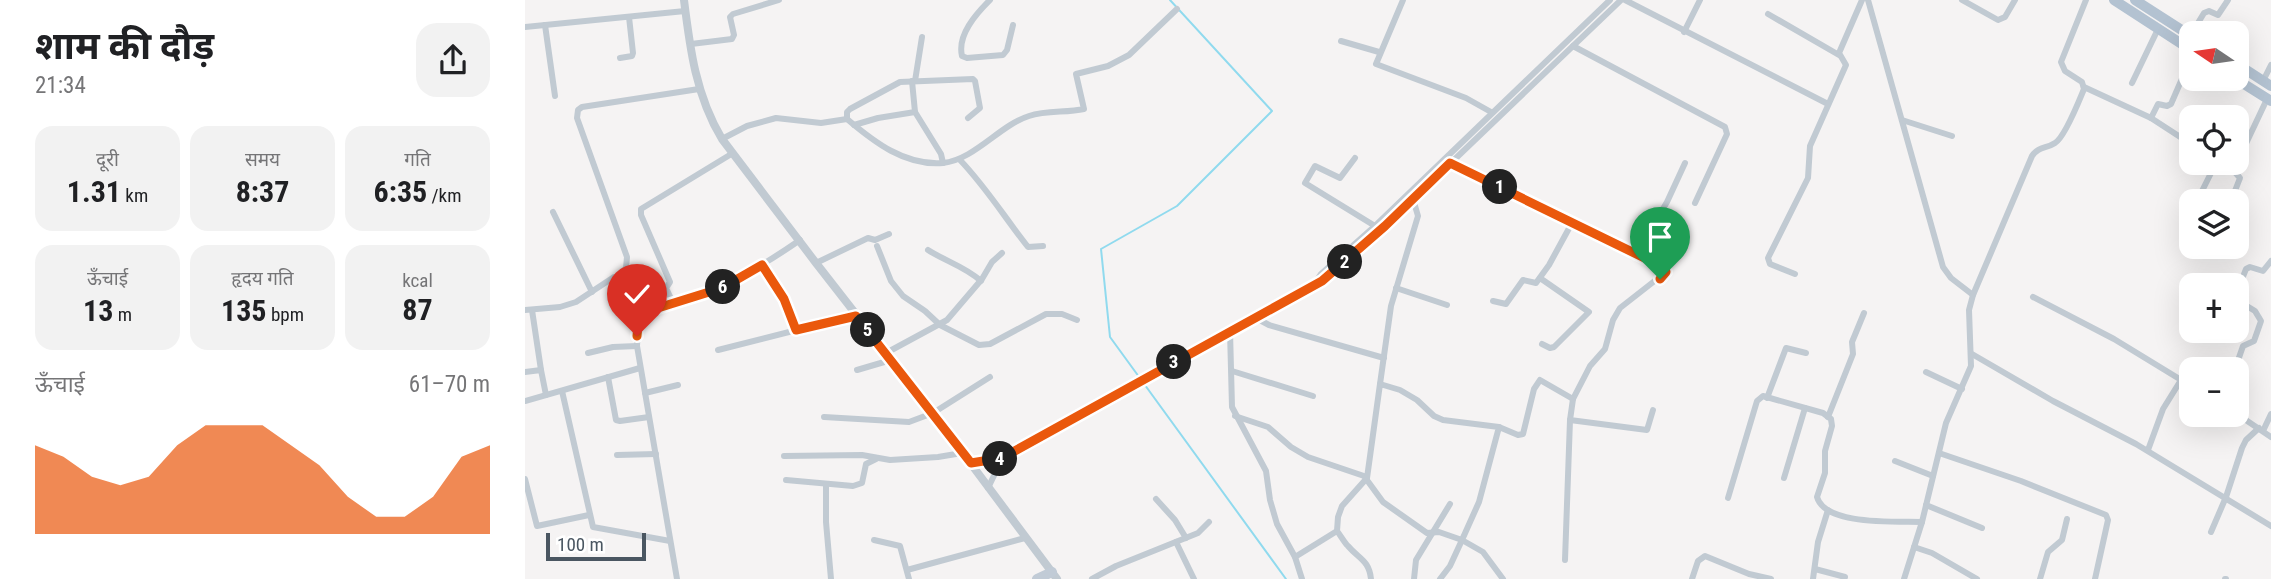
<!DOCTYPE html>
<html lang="hi">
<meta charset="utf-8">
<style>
body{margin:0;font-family:"Roboto Condensed","Noto Sans Devanagari",sans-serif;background:#f2f2f2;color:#202124;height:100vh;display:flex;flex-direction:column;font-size:26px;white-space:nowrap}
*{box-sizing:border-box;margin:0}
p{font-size:23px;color:#757577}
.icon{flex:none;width:38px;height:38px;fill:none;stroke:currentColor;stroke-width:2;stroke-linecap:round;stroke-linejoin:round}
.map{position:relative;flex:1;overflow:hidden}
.side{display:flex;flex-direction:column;background:#fff;width:525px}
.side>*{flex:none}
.needle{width:46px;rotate:283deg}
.buttons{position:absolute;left:1654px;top:21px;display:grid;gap:14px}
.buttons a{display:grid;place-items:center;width:70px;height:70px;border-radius:14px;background:#fff;box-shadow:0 7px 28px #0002;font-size:35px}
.scale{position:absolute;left:21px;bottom:18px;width:100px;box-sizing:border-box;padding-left:7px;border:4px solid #4a5661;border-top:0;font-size:19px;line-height:24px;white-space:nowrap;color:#4a5661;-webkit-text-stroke:5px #fff;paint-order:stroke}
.pin{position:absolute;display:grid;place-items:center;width:60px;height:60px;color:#fff;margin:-72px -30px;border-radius:50% 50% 50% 0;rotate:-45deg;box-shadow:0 0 7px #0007}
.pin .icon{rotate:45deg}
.km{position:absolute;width:35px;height:35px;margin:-18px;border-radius:50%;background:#222;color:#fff;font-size:19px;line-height:35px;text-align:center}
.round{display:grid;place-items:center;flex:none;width:74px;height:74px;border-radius:21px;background:#f2f2f2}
.headline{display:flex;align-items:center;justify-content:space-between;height:119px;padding:0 35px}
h1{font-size:38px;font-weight:700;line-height:52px}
.figures{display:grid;grid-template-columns:repeat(3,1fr);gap:10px;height:119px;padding:7px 35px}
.figures div{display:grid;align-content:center;border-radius:18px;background:#f2f2f2;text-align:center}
.figures b{font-size:30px;font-weight:700}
.figures small{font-size:19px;font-weight:400}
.figures p{font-size:19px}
.chart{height:196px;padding:14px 35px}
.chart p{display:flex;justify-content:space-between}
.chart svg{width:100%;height:126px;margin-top:7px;fill:#ea580c;opacity:.7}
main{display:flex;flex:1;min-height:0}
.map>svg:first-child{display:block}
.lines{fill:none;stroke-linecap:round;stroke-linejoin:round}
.stream{stroke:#90daee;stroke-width:2}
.minor{stroke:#c1cad2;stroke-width:6}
.tertiary{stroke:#c1cad2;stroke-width:8}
.secondary{stroke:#c1cbd6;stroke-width:10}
.primary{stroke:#b3c2d1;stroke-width:10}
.route-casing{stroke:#fff;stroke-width:14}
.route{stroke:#ea580c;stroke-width:9}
</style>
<main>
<section class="side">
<div class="headline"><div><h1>शाम की दौड़</h1><p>21:34</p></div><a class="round"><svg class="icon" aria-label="share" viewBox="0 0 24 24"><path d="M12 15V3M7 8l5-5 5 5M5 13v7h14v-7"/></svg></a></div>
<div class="figures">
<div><p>दूरी</p><b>1.31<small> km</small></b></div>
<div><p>समय</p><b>8:37</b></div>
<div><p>गति</p><b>6:35<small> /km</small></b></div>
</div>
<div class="figures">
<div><p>ऊँचाई</p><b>13<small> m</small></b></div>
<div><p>हृदय गति</p><b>135<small> bpm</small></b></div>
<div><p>kcal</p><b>87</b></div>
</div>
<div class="chart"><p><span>ऊँचाई</span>61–70 m</p>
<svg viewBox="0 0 160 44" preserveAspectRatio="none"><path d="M0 44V13L10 17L20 24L30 27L40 24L50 13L60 6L70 6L80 6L90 13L100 20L110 31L120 38L130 38L140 31L150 17L160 13V44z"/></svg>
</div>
</section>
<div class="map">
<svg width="1746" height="579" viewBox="0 0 1746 579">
<rect width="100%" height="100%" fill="#f5f3f3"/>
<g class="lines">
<path class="stream" d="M 645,0 L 747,111 L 652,206 L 576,249 L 585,337 L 761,579"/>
<g class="minor">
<path d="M 465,0 C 451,14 432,35 437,56 L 442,58 L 478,55 L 482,50 L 488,25"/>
<path d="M 878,0 L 851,64 L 941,98 L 966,112"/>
<path d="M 1100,0 L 1303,104"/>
<path d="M 1343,0 L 1418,267 L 1426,278 L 1448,295"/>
<path d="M 1437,0 L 1473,20 L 1480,17 L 1490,0"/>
<path d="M 1243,14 L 1314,55"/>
<path d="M 20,25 L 30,96"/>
<path d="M 0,27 L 160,11"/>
<path d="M 1159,32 L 1175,0"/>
<path d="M 1667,33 L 1679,13 L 1684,11 L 1693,15 L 1703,0"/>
<path d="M 816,41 L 854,52"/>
<path d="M 166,44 L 207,39 L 209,35 L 205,17 L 208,14 L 254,0"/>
<path d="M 1048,46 L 1200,127 L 1202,134 L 1170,203"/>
<path d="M 95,58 L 107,56 L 108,53 L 104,17"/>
<path d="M 390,81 L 397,37"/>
<path d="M 1738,81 L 1746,65"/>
<path d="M 1607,83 L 1633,29"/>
<path d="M 1559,87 L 1626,118 L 1666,144"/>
<path d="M 1626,118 L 1633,104 L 1642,106 L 1646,104 L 1666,58"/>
<path d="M 322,119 L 322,112 L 325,109 L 375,82 L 448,79 L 450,81 L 455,108 L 443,118"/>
<path d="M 322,119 C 349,142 380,166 418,163 L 416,154 L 390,112"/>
<path d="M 1377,120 L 1427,136"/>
<path d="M 329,125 L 353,118 L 390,112 L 387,81"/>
<path d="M 197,139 L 222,126 L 251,118 L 296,123 L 322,119"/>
<path d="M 830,158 L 815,178 L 790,166 L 780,183 L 850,226"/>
<path d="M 435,160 C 461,187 480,218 503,247 L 518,246"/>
<path d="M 418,163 C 449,160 475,125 504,116 C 522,110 541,113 559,109 L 551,74 L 583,66 L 604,55 L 652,9"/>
<path d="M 925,163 L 1112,253 L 1142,202 L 1160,163"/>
<path d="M 1694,163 L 1704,170 L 1709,169 L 1742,99"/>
<path d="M 1672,201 L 1691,163"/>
<path d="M 1706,201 L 1715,178 L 1708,170"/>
<path d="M 28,212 L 67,292"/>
<path d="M 352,246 L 366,281 L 378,296 L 400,311 L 415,325 L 454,345 L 465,344 L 521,314 L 537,314 L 552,320"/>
<path d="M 403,250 C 420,261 441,267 456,281"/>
<path d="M 1112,253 L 1140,267 L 1141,272 L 1095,308 L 1088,320 L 1080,349 L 1065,366 L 1048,399 L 1045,420 L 1122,430 L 1128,410"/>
<path d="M 291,263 L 343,238 L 350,240 L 364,234"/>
<path d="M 237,265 L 259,299 L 271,330"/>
<path d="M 1270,274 L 1245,264 L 1243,258 L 1283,178 L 1285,146 L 1321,65 L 1314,53 L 1337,0"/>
<path d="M 92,277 L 101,268 L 102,257 L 52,118 L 53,110 L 57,107 L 174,89"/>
<path d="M 1015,278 L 1064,312 L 1029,347 L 1025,348 L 1017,344"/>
<path d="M 790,283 L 796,274 L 850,226 L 1085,0"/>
<path d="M 871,288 L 922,305"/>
<path d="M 1712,292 L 1721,269 L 1725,267 L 1738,271 L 1746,261"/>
<path d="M 1508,297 L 1589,339 L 1666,386"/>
<path d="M 968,301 L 981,304 L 998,280 L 1011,283 L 1024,265 L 1048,221"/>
<path d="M 149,305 L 141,288 L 145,282 L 116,215 L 116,209 L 208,153"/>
<path d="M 0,310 L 35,307 L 51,302 L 89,277 C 104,282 107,303 120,312"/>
<path d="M 7,310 L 16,370"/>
<path d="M 729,317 L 744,325 L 859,358"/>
<path d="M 705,331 L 707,407 L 741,471 L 745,500 L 752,524 L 770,557 L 777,579"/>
<path d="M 193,350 L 331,315"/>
<path d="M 63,353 L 88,347 L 112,346"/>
<path d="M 361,353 L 422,320 L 457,279 L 467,262 L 477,253"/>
<path d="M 1447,354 L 1528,401 L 1611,444 L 1746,526"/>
<path d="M 1710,369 L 1718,346 L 1729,341 L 1736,321 L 1730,311 L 1712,300"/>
<path d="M 332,370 L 366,360"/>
<path d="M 707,371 L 788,396"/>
<path d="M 0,372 L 16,370 L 21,395"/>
<path d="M 1401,372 L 1437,389"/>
<path d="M 83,377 L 91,420 L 95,421 L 124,417"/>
<path d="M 855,384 L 866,306 L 893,216 L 888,199"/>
<path d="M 37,391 L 68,527 L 145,541"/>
<path d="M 120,393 L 153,385"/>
<path d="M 1242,398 L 1261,348 L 1281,353"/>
<path d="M 0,401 L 115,368"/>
<path d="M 1712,414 L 1746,437"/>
<path d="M 710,416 L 743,427 L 766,447 L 783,457 L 839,476 L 858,502 L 902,533 L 914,532 L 937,540 L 925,566 L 915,579"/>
<path d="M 299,417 L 384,422 L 408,413 L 465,377"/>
<path d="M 1303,417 L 1328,354 L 1327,342 L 1339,313"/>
<path d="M 974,427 L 993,435 L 998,434 L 1009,389 L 1015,380 L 1048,399"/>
<path d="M 1738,431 L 1746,414"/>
<path d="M 1623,450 L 1638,409 L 1656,380"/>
<path d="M 1414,453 L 1496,481 L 1581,515 L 1583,520 L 1570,579"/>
<path d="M 92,455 L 131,454"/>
<path d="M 259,456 L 337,455 L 365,460 L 413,457 L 437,453"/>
<path d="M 1370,461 L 1408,476"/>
<path d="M 446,463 L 477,459 L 799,279 L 860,226 L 1096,0"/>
<path d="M 1259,478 L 1280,408"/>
<path d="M 0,479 L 12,526 L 64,515"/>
<path d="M 261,480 L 328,486 L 337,483 L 341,464 L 351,459"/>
<path d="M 301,485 L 301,522 L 306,579"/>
<path d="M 463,488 L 477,459"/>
<path d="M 1203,498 L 1232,401 L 1238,396 L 1298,413 L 1306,419 L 1307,426 L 1300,451 L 1300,473 L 1292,497 C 1300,526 1373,521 1397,522"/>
<path d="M 631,499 L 650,520 L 661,538"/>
<path d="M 1401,505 L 1457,528"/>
<path d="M 812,531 C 816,536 819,542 823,546 C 834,559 844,560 846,579"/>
<path d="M 1686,532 L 1701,497 L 1717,448 L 1721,440 L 1734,428"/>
<path d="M 349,540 L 375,546 L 384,579"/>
<path d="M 651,542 L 669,579"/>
<path d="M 1389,547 L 1407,553 L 1452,579"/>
<path d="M 770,557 L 812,531 L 813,517 L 817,506 L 842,478 L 855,384 L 875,390 L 892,400 L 909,416 L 918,420 L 974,427 L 954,502 L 937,540 L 958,552 L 978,579"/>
<path d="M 1040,560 L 1045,420"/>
<path d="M 1290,569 L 1320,577"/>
<path d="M 382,570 L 500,538"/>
<path d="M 152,579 L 112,346 L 113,325 L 120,312 C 178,300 226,274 275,240"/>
<path d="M 567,579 L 591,566 L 673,533 L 684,522"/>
<path d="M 889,579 L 891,560 L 925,504"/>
<path d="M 1167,579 L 1173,561 L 1180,556 L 1224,574 L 1246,579"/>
<path d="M 1288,579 L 1293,542 L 1303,510"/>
<path d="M 1379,579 L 1397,522 L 1421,423 L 1446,366 L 1444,310 L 1448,295 L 1507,156 C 1514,146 1521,149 1530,143 C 1540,137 1554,101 1559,89 L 1557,82 L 1540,71 L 1536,62 L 1561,0"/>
<path d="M 1515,579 L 1523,552 L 1537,540 L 1542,519"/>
<path d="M 1700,579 L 1701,579"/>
</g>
<path class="tertiary" d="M 159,0 C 165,49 171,96 197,139 L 291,263 L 408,413 L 532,579"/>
<path class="secondary" d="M 512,579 L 527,572"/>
<g class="primary">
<path d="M 1589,0 L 1666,50"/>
<path d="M 1610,0 L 1666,36"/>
<path d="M 1712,64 L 1746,86"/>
<path d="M 1711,79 L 1746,101"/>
</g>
</g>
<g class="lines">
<defs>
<path id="route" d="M 112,336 L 113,325 L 120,312 L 197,288 L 237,265 L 259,299 L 271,330 L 331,316 L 446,463 L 477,458 L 797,281 L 860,226 L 925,163 L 1140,268 L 1141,272 L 1135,279"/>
</defs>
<use href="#route" class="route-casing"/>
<use href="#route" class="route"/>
</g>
</svg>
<div class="buttons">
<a><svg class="needle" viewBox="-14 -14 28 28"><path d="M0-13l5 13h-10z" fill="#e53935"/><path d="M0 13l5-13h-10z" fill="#757577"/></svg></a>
<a><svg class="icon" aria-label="locate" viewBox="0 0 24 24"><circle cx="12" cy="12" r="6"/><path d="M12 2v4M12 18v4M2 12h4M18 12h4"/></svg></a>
<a><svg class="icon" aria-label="layers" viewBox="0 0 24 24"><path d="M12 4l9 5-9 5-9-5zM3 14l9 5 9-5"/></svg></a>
<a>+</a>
<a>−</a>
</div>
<div class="scale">100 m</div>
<div class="pin" style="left:1135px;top:279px;background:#1e9e55"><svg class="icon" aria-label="arrive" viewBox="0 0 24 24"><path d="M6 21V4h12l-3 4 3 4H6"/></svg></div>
<div class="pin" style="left:112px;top:336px;background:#d93025"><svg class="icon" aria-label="check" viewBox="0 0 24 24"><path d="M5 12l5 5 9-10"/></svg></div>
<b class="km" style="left:975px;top:187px">1</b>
<b class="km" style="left:820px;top:262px">2</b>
<b class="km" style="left:649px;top:362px">3</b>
<b class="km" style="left:475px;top:459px">4</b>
<b class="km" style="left:343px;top:330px">5</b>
<b class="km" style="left:198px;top:287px">6</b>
</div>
</main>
